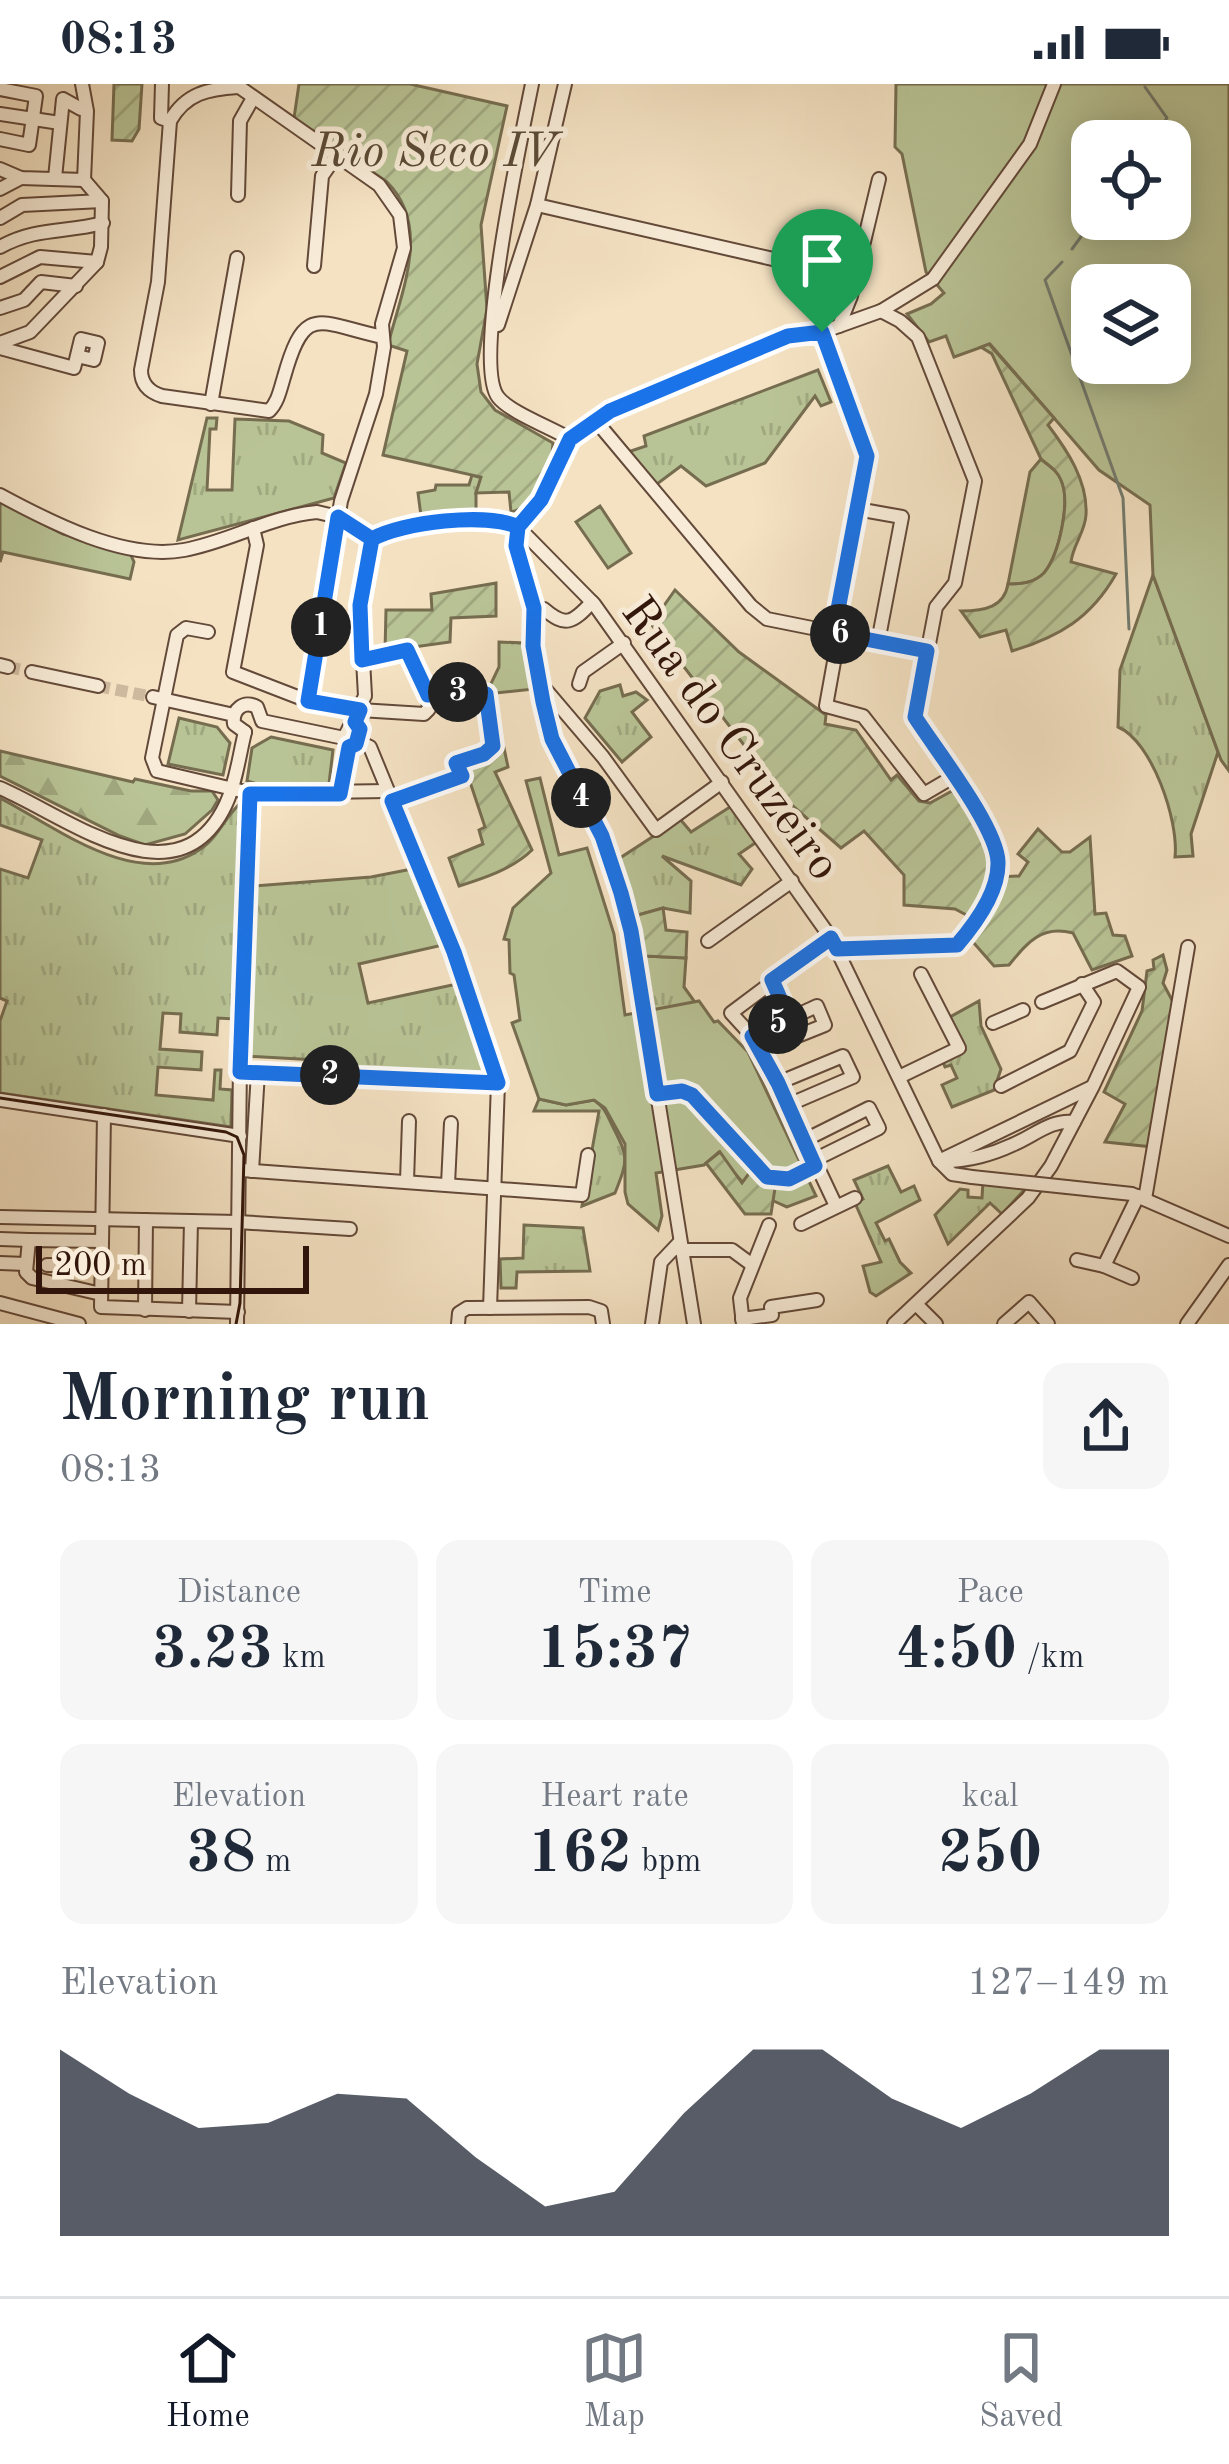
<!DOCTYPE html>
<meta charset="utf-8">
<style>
body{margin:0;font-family:"Old Standard TT",serif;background:#f6f6f7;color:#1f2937;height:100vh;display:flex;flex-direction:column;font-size:45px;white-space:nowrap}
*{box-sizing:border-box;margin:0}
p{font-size:39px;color:#747a83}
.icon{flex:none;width:66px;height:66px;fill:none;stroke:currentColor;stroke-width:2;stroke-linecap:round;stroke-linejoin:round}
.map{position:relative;height:1240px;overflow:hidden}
.drawer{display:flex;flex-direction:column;background:#fff;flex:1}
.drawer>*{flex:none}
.tools{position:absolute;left:1071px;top:36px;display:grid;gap:24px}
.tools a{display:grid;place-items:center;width:120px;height:120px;border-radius:24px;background:#fff;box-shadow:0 6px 30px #0003;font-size:60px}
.scale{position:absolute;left:36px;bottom:30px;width:273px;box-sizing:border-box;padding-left:12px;border:6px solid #33160b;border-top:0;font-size:33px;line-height:42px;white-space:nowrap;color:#33160b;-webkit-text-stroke:9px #f8ecd8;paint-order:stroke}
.pin{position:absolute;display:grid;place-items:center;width:102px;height:102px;color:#fff;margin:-123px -51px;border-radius:50% 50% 50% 0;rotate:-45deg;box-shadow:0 0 12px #0007}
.pin .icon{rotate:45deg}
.km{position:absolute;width:60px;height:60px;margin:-30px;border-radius:50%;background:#222;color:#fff;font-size:33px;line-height:60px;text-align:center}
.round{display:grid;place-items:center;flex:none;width:126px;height:126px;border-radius:24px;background:#f6f6f7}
.headline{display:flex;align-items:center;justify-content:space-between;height:204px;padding:0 60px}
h1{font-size:66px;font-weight:700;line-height:90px}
.metrics{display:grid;grid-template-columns:repeat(3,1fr);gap:18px;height:204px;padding:12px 60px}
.metrics div{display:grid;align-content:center;border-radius:24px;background:#f6f6f7;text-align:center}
.metrics b{font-size:60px;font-weight:700}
.metrics small{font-size:33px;font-weight:400}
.metrics p{font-size:33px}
.chart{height:336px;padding:24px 60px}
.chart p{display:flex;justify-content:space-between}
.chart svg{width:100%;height:216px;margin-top:12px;fill:#111827;opacity:.7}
.status{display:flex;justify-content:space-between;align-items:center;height:84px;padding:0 60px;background:#fff;direction:ltr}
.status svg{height:33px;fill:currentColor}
.tabs{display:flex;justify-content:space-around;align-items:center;height:168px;border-top:3px solid #e0e1e3;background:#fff;font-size:33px;color:#747a83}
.tabs a{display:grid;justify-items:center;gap:6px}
.tabs .on{color:#111827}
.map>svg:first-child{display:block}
.grass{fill:url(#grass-tufts);stroke:#766d50;stroke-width:3}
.forest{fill:url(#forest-firs);stroke:#766d50;stroke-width:3}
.park{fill:#b9c496;stroke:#766d50;stroke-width:3;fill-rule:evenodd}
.garden{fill:url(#garden-furrows);stroke:#766d50;stroke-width:3}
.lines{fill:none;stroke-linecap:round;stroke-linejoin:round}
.stream{stroke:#727b6f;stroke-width:3}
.minor-tunnel{stroke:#cdb99e;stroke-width:12;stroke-dasharray:12 6;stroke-linecap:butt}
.minor-casing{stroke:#634939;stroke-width:16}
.minor{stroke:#f8ecd8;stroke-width:12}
.tram{stroke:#33160b;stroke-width:3}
.minor-bridge-casing{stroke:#634939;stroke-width:16;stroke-linecap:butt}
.minor-bridge{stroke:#f8ecd8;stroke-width:12}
.route-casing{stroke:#fff;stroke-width:24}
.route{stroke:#1a73e8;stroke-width:15}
.labels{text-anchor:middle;stroke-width:10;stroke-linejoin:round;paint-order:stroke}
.park-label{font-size:48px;font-style:italic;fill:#5b4a35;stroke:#f8ecd8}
.street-label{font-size:48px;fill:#33160b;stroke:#f8ecd8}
</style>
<div class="status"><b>08:13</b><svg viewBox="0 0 49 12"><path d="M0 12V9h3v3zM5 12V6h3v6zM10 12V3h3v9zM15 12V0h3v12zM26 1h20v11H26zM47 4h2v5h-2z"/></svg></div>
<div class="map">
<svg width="1229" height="1240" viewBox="0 0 1229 1240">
<defs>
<pattern id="grass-tufts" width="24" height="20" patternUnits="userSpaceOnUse" patternTransform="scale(3)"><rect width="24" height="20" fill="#b9c496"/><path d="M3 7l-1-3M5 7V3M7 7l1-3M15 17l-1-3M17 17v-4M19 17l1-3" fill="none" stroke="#a0a880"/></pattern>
<pattern id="forest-firs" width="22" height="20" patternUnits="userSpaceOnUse" patternTransform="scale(3)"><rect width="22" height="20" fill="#b9c496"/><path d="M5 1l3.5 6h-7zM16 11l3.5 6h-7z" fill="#a0a880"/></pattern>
<pattern id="garden-furrows" width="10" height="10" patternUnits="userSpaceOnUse" patternTransform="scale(3)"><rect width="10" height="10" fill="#b9c496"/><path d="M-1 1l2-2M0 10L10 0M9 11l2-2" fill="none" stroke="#a0a880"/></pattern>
</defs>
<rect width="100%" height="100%" fill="#f4e2c3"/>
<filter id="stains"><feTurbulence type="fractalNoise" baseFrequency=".00167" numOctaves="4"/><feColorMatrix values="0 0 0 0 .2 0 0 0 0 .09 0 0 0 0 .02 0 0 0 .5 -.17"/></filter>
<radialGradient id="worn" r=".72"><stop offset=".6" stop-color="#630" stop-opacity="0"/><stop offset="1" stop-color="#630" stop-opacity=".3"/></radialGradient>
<g class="grass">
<path d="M 818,286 L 831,318 L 821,322 L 815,312 L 765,379 L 706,402 L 681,382 L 657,400 L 628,368 L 646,362 L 644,352 Z"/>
<path d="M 207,334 L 217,334 L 216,345 L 210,345 L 207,406 L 232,406 L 235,335 L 289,337 L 323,351 L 322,369 L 346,379 L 334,414 L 178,456 Z"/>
<path d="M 472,391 L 482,394 L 476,409 L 476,428 L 421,432 L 418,409 L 435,406 L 436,401 L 469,401 Z"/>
<path d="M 1153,491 L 1218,668 L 1191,750 L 1193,772 L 1175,773 C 1179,737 1152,657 1118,643 L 1120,586 Z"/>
<path d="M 499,558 L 525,559 L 534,605 L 486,610 L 499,583 Z"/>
<path d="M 620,601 L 623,612 L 636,608 L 647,616 L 632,628 L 651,653 L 622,678 L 585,634 L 600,607 Z"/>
<path d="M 179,634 L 217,643 L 230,659 L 223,691 L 168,680 Z"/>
<path d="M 271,653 L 333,666 L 329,700 L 265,702 L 247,697 L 252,664 Z"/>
<path d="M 0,714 C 56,743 137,808 199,766 C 219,754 226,730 242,718 L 234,935 L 218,934 L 217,951 L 180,948 L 181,930 L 163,929 L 160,965 L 202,968 L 201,986 L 158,983 L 156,1011 L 213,1016 L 215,986 L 221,986 L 220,1005 L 232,1006 L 231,1043 L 0,1009 L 0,937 L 7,917 L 0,914 L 0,785 L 28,794 L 42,756 L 0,741 Z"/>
<path d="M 733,721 L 758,757 L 739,770 L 752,785 L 741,801 L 662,772 L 691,797 L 690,829 L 663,824 L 638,831 L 620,774 L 680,735 L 691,748 Z"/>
<path d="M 412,785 L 443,861 L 359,880 L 368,919 L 457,900 L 492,994 L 353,988 L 353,978 L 244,972 L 253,802 L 371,793 Z"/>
<path d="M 645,872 L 686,874 L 684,903 L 697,921 L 662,973 Z"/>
<path d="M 979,917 L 981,942 L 1001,985 L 994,1006 L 952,1023 L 942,1001 L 957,994 L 951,981 L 945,983 L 942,976 L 965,966 L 950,933 Z"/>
<path d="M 539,1015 L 566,1021 L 594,1016 C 605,1024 606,1029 612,1041 C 628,1073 629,1074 615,1109 L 582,1122 L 599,1027 L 534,1027 Z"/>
<path d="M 888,1082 L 901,1108 L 914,1102 L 920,1116 L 876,1139 L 885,1157 L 889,1155 L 900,1178 L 911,1189 L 876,1212 L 870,1208 L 863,1182 L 881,1178 L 855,1119 L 863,1115 L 854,1096 Z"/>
<path d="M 983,1097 L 1027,1103 L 1002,1130 L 990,1119 L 948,1160 L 935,1131 L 960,1105 L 968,1106 L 968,1113 L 982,1114 Z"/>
<path d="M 524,1141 L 583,1144 L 590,1187 L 517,1188 L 516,1204 L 501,1204 L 500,1175 L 523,1174 Z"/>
</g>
<path class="forest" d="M 0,667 L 133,698 L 135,695 L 191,707 L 212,707 L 218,716 L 212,726 L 185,750 L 145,761 L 120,752 L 0,692 Z"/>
<g class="park">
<path d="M 896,0 L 1229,0 L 1229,687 L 1221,676 L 1153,491 L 1150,421 L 1099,386 L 990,260 L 954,273 L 946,252 L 929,258 L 907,230 L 931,220 L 944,209 L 926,188 L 902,70 L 895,63 ZM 1092,57 L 1170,57 L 1170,135 L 1092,135 ZM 1092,201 L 1170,201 L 1170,279 L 1092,279 Z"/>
<path d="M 1041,375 C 1049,382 1057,386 1061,396 C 1071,417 1059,471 1044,489 C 1034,499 1022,500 1008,500 L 1030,388 Z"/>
<path d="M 0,418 L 63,450 L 129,467 L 134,478 L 130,495 L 3,468 L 0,478 Z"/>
<path d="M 600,422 L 631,469 L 608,484 L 576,438 Z"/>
<path d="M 540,694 L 559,771 L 587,764 L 614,850 L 625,931 L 699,917 L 714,938 L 718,937 L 748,968 L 816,1112 L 787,1123 C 752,1108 740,1101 719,1068 L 704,1081 L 656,1089 L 662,1132 L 658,1146 L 628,1120 L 625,1108 L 625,1060 L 605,1024 L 594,1016 L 566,1021 L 539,1015 L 512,939 L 520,936 L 514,891 L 510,889 L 509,856 L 504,855 L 513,824 L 551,789 L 526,697 Z"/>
</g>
<g class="garden">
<path d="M 114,0 L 142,0 L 139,45 L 132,57 L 112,56 Z"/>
<path d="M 299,0 L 410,0 L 507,22 L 481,141 L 487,225 L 477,280 L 481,308 L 495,326 L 553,359 C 552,385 539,422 511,428 L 509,408 L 476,409 L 481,393 L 383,371 L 407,267 L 388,261 C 401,208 432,143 387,98 L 294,34 Z"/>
<path d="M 989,260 L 1054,334 L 1048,341 C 1067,366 1088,397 1086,431 C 1085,448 1073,461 1071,478 L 1116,490 C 1091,534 1059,553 1012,567 L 1006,546 L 980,553 L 961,527 C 985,527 1004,523 1008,500 C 1022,500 1034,499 1044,489 C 1059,471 1071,418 1061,396 C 1057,386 1049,382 1041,375 L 992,270 L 981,263 Z"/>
<path d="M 496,499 L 496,532 L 451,534 L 450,558 L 385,567 L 386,526 L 432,526 L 431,510 Z"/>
<path d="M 675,506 L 739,568 L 826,631 L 825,640 L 856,646 L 891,696 L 897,691 L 919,717 L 930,719 L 952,707 C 978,725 988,760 997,793 L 1019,792 L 1028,778 L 1018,770 L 1038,745 L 1062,768 L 1070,768 L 1090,753 L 1095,830 L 1106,829 L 1113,851 L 1125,852 L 1132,872 L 1092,886 L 1073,849 C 1041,841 1028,858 1009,881 L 994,882 L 966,850 L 974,835 L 955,825 L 904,821 L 904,791 L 864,747 L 841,764 L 787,717 L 651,540 Z"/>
<path d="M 504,664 L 508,683 L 495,688 L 532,766 C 513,785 481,795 459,802 L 449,774 L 483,760 L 479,746 L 485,743 L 465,683 L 490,675 L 496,665 Z"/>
<path d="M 663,824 L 666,846 L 687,848 L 686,874 L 645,872 L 638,831 Z"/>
<path d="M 1163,871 L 1167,886 L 1163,899 L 1173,918 L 1153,1063 L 1105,1058 L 1125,1020 L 1104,1008 L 1142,927 L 1147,887 L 1154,885 L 1153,876 Z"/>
<path d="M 720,1068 L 742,1099 L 750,1088 L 767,1103 L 775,1104 L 771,1130 L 745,1130 L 706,1079 Z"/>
</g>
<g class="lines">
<g class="stream">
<path d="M 1145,3 L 1167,34 L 1151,57"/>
<path d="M 1072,165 L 1094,135"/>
<path d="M 1062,178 L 1045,196 L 1123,414 L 1129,545"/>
</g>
<g class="minor-tunnel">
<path d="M 8,583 L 32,588"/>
<path d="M 98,602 L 153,613"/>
</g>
<defs>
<g id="minor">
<path d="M 82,0 L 87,27 L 84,96"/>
<path d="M 162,0 L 161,34 L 170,37"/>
<path d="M 235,0 L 379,101 L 400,131 L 404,164 L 382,240 L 384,263 L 376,310 L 341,417 L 308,617"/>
<path d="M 532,0 C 522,50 472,279 498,313 C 509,328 552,344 570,355"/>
<path d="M 238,3 C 208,5 186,9 170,37 L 158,198 L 141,286 C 141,300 149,308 162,312 L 269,327 C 278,318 280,306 284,293 C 305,218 318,239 383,253"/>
<path d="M 0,5 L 36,12 L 29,61 L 0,55"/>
<path d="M 0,30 L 60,39"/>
<path d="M 0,85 L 21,94 L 84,96"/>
<path d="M 55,94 L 63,15 L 81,25"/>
<path d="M 0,105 L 21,94"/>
<path d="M 238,111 L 240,37 L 253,14"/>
<path d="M 537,121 L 821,186 L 836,182 L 855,186"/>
<path d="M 0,134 L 22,121 L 102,117"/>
<path d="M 0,163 C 36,143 65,149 103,139"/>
<path d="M 314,182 L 322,92 L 336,72"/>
<path d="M 0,193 L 40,173 L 97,178"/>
<path d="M 0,224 L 24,216 L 41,198 L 76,202"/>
<path d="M 498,241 L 537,121 L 565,0"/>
<path d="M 839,242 L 851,212 L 879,95"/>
<path d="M 822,248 L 867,372 L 837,536 L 839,550 L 826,622 L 863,632 L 924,710 L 953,693"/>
<path d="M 0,259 L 30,248 L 97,178 L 101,163 L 102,117 L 84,96"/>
<path d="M 0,264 L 74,284 L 81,255 L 98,259 L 94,276 L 77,272"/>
<path d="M 211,320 L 237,174"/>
<path d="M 596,337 L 751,522 L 767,535 L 927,567"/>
<path d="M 0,411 C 50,438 125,477 184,466 C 229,458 271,432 317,428 L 338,433 L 372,455"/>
<path d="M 857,425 L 902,433 L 878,558"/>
<path d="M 517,443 L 516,462 L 534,524 L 533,562 L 552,655 L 602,752 L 631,847 L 694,1240"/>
<path d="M 517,443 L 545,409 L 570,355 L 614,324 L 788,252 L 822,248 L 881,227 L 933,195 L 1030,60 L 1054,0"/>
<path d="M 253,444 L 257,461 L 233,588 L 308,617 L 360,626 L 424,630 L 429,625 L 428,612 L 407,566 L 361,576"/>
<path d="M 372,455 L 434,439 L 475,436 L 508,439 L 527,452 L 594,520 L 831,854 L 939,1077 L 952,1090 L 972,1093"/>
<path d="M 544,525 C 565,543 572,540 592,518"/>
<path d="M 208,548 L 186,544 L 177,551 L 152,674 L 157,687 L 250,709 L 388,707"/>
<path d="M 0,581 L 8,583"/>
<path d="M 32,588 L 98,602"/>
<path d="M 540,599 L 603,673 L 656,746 L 722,698"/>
<path d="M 579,600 L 583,588 L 624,559"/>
<path d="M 153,613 L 234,631"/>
<path d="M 245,648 L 234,640 C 232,625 244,616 257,623 L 262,637 L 344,654 L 349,663 L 356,660 L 358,651"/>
<path d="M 344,654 L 365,612 L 360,521 L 372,455"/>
<path d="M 357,657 L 370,663 L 454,868 L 498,999 L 490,1224"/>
<path d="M 0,704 C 66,732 178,823 226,720 C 236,699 239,672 245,648"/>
<path d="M 340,710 L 349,663"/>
<path d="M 392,717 L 462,692 L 456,679 L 484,670 L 493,662 L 486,610 L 445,608 L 428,612"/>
<path d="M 831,854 L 731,929 L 752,952 L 778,999 L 836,1122"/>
<path d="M 708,857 L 792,797"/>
<path d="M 837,865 L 957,861 C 975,839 999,808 999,778 C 997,743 935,666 915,633 L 936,523 L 955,499 L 975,397 L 918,253 L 900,237 L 881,227"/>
<path d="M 772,896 L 789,935"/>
<path d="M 993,939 L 1023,926"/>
<path d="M 752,952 L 817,922 L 825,941 L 760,967"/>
<path d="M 240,988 L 498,999"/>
<path d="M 899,993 L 959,964 L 921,890"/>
<path d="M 778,999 L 843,972 L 853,993 L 788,1021"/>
<path d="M 1001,1002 L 1070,967 L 1094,918 L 1082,900"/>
<path d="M 657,1010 L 682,1007 L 692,1011 L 767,1093 L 789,1095 L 816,1082"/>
<path d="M 0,1016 L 240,1052"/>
<path d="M 104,1031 L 101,1223 L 238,1228"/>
<path d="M 805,1056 L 869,1024 L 879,1044 L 814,1076"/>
<path d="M 939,1077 L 1092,1003"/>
<path d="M 946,1077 C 968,1077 993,1070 1012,1061 C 1034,1052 1051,1035 1074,1038"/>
<path d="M 241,1086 L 582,1111 L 588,1071"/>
<path d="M 252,1087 L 258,988"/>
<path d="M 407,1097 L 409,1037"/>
<path d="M 448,1100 L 451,1039"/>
<path d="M 1067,1103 L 1132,1110 L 1229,1152"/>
<path d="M 1145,1115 L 1188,863"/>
<path d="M 0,1133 L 238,1138 L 350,1145"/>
<path d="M 801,1140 L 855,1114"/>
<path d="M 0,1155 L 29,1156"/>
<path d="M 680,1166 L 732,1166 L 751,1180"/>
<path d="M 1077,1176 L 1104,1182"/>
<path d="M 0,1179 L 26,1180"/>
<path d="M 47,1181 L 101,1182"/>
<path d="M 1132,1194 L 1104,1182 L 1138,1112"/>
<path d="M 101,1210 L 32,1194 L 26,1188 L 29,1156 L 102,1157"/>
<path d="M 0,1219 L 79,1240"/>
<path d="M 917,1221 L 936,1240"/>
<path d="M 145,1226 L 146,1136"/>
<path d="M 189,1227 L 191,1137"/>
<path d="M 742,1235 L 772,1231 L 771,1223 L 817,1216"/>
<path d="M 237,1240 L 240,979 L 250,709"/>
<path d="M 458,1240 L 459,1229 L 467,1224 L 589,1223 L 601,1227 L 603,1240"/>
<path d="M 652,1240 L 661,1178 L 679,1159"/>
<path d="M 743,1240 L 740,1214 L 769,1141"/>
<path d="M 894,1240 L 1028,1114 L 1051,1082 L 1093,1002 L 1139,903 L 1117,887 L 1042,918"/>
<path d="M 1004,1240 L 1029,1218 L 1048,1240"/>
<path d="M 1187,1240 L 1229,1181"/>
</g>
</defs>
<use href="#minor" class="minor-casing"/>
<use href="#minor" class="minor"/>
<path class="tram" d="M 0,1014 L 226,1048 L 237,1053 L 244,1071 L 240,1219 L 236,1240"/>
<defs>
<path id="minor-bridge" d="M 972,1093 L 1067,1103"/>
</defs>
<use href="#minor-bridge" class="minor-bridge-casing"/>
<use href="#minor-bridge" class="minor-bridge"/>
</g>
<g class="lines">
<defs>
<path id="route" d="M 822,248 L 788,252 L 610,327 L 570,355 L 541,416 L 518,443 C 487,428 402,438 372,455 L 338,433 L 308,617 L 360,626 L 355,638 L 360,645 L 356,660 L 349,663 L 340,710 L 250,710 L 240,988 L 498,999 L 454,868 L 392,717 L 462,692 L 456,679 L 484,670 L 493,662 L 486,610 L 445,608 L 428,611 L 407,566 L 362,576 L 360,521 L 372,455 C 402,438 487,428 518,443 L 516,462 L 534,524 L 533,562 L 543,618 L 552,655 L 602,752 L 621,809 L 631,847 L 657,1010 L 682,1007 L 692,1011 L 767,1093 L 789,1095 L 815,1082 L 778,999 L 752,952 L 789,935 L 772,896 L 831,854 L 837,865 L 957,861 C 976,839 999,808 998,778 C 997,743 936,666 915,633 L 927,567 L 839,550 L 836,536 L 867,372 L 822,248"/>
</defs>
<use href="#route" class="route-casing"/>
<use href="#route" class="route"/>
</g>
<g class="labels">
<g class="park-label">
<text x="435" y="82">Rio Seco IV</text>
</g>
<g class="street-label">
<text transform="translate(733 653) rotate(54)" y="17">Rua do Cruzeiro</text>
</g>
</g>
<rect width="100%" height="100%" filter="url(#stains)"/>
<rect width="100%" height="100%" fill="url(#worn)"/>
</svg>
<div class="tools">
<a><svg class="icon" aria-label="locate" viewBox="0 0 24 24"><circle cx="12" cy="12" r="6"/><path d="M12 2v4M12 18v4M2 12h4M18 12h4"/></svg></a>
<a><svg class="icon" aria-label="layers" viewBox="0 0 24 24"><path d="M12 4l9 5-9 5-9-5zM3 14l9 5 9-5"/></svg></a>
</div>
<div class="scale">200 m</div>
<div class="pin" style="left:822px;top:248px;background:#1e9e55"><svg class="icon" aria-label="arrive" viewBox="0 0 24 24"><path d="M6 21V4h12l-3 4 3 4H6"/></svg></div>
<b class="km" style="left:321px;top:543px">1</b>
<b class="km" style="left:330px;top:991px">2</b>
<b class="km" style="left:458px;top:608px">3</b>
<b class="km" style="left:581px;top:714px">4</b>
<b class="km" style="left:778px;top:940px">5</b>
<b class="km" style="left:840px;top:550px">6</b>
</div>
<section class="drawer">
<div class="headline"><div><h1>Morning run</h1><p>08:13</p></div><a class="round"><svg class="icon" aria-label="share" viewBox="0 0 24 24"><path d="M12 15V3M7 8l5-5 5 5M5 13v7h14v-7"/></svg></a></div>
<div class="metrics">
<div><p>Distance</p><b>3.23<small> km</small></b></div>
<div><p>Time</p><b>15:37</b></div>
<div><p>Pace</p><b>4:50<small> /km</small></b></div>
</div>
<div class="metrics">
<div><p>Elevation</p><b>38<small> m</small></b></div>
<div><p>Heart rate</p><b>162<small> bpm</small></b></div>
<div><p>kcal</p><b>250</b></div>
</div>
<div class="chart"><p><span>Elevation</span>127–149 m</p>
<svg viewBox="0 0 160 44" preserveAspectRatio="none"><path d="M0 44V6L10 15L20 22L30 21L40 15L50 16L60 28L70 38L80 35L90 19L100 6L110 6L120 16L130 22L140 15L150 6L160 6V44z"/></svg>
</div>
</section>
<nav class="tabs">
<a class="on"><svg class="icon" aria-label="home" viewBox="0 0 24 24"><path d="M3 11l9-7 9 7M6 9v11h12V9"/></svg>Home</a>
<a><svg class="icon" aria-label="map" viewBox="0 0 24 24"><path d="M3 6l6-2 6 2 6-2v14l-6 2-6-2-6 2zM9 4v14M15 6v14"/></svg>Map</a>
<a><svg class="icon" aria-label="saved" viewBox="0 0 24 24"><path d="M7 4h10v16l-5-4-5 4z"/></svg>Saved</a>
</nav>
